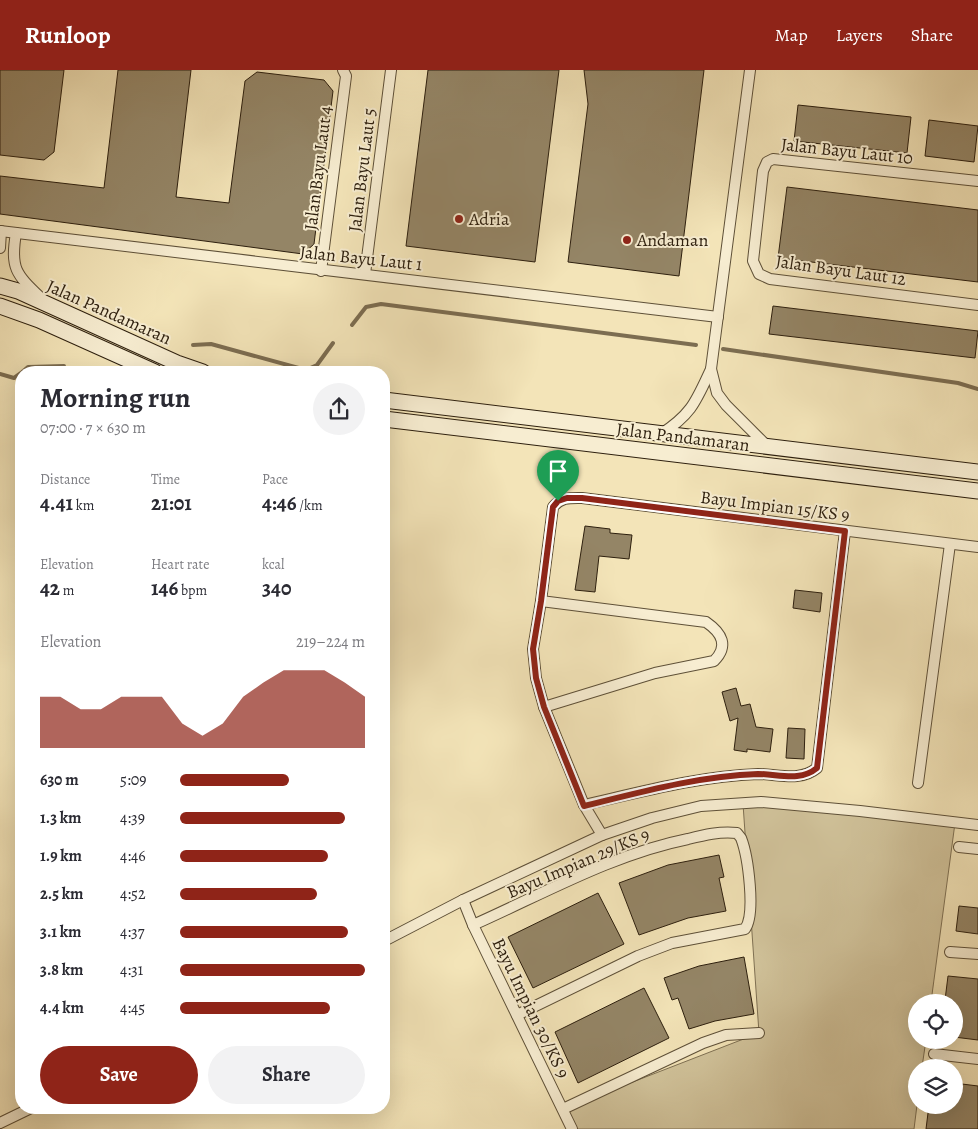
<!DOCTYPE html>
<meta charset="utf-8">
<style>
body{margin:0;font-family:Alegreya,serif;background:#f2f2f3;color:#2b2b33;height:100vh;display:flex;flex-direction:column;font-size:19px;white-space:nowrap}
*{box-sizing:border-box;margin:0}
p{font-size:16px;color:#7c7c81}
.icon{flex:none;width:28px;height:28px;fill:none;stroke:currentColor;stroke-width:2;stroke-linecap:round;stroke-linejoin:round}
.map{position:relative;flex:1;overflow:hidden}
.panel{position:absolute;left:15px;top:296px;width:375px;height:748px;display:flex;flex-direction:column;background:#fff;border-radius:20px;box-shadow:0 5px 20px #0002}
.panel>*{flex:none}
.controls{position:absolute;left:908px;top:924px;display:grid;gap:10px}
.controls a{display:grid;place-items:center;width:55px;height:55px;border-radius:50%;background:#fff;box-shadow:0 5px 20px #0002;font-size:25px}
.pin{position:absolute;display:grid;place-items:center;width:42px;height:42px;color:#fff;margin:-51px -21px;border-radius:50% 50% 50% 0;rotate:-45deg;box-shadow:0 0 5px #0007}
.pin .icon{rotate:45deg}
.round{display:grid;place-items:center;flex:none;width:52px;height:52px;border-radius:26px;background:#f2f2f3}
.summary{display:flex;align-items:center;justify-content:space-between;height:85px;padding:0 25px}
h1{font-size:28px;font-weight:700;line-height:38px}
.figures{display:grid;grid-template-columns:repeat(3,1fr);gap:8px;height:85px;padding:5px 25px}
.figures div{display:grid;align-content:center}
.figures b{font-size:21px;font-weight:700}
.figures small{font-size:14px;font-weight:400}
.figures p{font-size:14px}
.chart{height:140px;padding:10px 25px}
.chart p{display:flex;justify-content:space-between}
.chart svg{width:100%;height:90px;margin-top:5px;fill:#8f2418;opacity:.7}
.action{display:flex;gap:10px;margin-top:auto;padding:10px 25px}
.action a{flex:1;height:58px;border-radius:30px;background:#8f2418;color:#fff;font-size:20px;font-weight:700;line-height:58px;text-align:center}
.action a+a{background:#f2f2f3;color:#2b2b33}
ul{padding:0 25px;list-style:none;font-size:16px}
li{display:grid;grid-template-columns:80px 60px 1fr;align-items:center;height:38px}
li i{height:12px;border-radius:6px;background:#8f2418}
header{display:flex;align-items:center;gap:30px;box-sizing:border-box;height:70px;padding:0 25px;background:#8f2418;color:#fff}
header strong{font-size:24px}
nav{display:flex;gap:28px;margin-inline-start:auto;font-size:18px}
.map>svg:first-child{display:block}
.green{fill:#d1c39b;stroke:#7f7154}
.lines{fill:none;stroke-linecap:round;stroke-linejoin:round}
.stream{stroke:#7c6d51;stroke-width:4}
.building{fill:#948566;stroke:#2d1f0e}
.minor-casing{stroke:#5e5038;stroke-width:12}
.secondary-casing{stroke:#2d1f0e;stroke-width:17}
.minor{stroke:#f7edd1;stroke-width:10}
.secondary{stroke:#f7edd1;stroke-width:15}
.route-casing{stroke:#fff;stroke-width:10}
.route{stroke:#8f2418;stroke-width:6}
.poi-dot{fill:#8f2418;stroke:#f7edd1;stroke-width:2}
.labels{text-anchor:middle;stroke-width:4;stroke-linejoin:round;paint-order:stroke}
.street-label{font-size:18px;fill:#2d1f0e;stroke:#f7edd1}
.poi-label{font-size:18px;fill:#2d1f0e;stroke:#f7edd1;text-anchor:start}
</style>
<header>
<strong>Runloop</strong>
<nav><a>Map</a><a>Layers</a><a>Share</a></nav>
</header>
<div class="map">
<svg width="978" height="1059" viewBox="0 0 978 1059">
<rect width="100%" height="100%" fill="#f3e4b8"/>
<filter id="stains"><feTurbulence type="fractalNoise" baseFrequency=".004" numOctaves="4"/><feColorMatrix values="0 0 0 0 .2 0 0 0 0 .09 0 0 0 0 .02 0 0 0 .5 -.17"/></filter>
<radialGradient id="worn" r=".72"><stop offset=".6" stop-color="#630" stop-opacity="0"/><stop offset="1" stop-color="#630" stop-opacity=".3"/></radialGradient>
<path class="green" d="M 743,734 L 955,753 L 931,932 L 916,932 L 916,970 L 926,970 L 922,997 L 916,998 L 917,1035 L 914,1059 L 572,1059 L 563,1039 L 759,963 Z"/>
<g class="lines">
<g class="stream">
<path d="M 352,255 L 366,237 L 381,234 L 696,275"/>
<path d="M 193,275 L 211,274 L 306,300 L 317,295 L 333,273"/>
<path d="M 723,279 L 958,313 L 978,319"/>
<path d="M 22,302 L 28,297 L 64,296"/>
<path d="M 0,304 L 14,308 L 21,303"/>
</g>
</g>
<g class="building">
<path d="M 0,0 L 64,0 L 54,82 L 44,90 L 0,85 Z"/>
<path d="M 118,0 L 191,0 L 176,127 L 229,133 L 245,11 L 257,2 L 324,10 L 333,21 L 314,174 L 303,184 L 0,144 L 0,106 L 104,118 Z"/>
<path d="M 428,0 L 559,0 L 535,192 L 406,176 Z"/>
<path d="M 584,0 L 704,0 L 679,206 L 568,192 L 588,34 Z"/>
<path d="M 798,35 L 911,47 L 907,83 L 794,71 Z"/>
<path d="M 929,50 L 978,56 L 974,92 L 925,86 Z"/>
<path d="M 787,117 L 978,140 L 978,212 L 778,188 Z"/>
<path d="M 773,236 L 978,261 L 975,288 L 769,264 Z"/>
<path d="M 585,456 L 610,459 L 610,463 L 632,465 L 629,489 L 599,486 L 595,522 L 575,520 Z"/>
<path d="M 795,520 L 822,523 L 820,542 L 793,538 Z"/>
<path d="M 736,618 L 741,636 L 750,634 L 756,657 L 773,659 L 770,682 L 747,679 L 747,682 L 734,680 L 738,648 L 730,651 L 722,622 Z"/>
<path d="M 788,658 L 805,659 L 804,689 L 786,688 Z"/>
<path d="M 719,785 L 724,807 L 719,808 L 726,841 L 688,848 L 639,865 L 619,813 L 668,795 Z"/>
<path d="M 598,823 L 624,874 L 533,918 L 508,867 Z"/>
<path d="M 959,836 L 978,838 L 978,864 L 956,861 Z"/>
<path d="M 744,887 L 754,944 L 715,951 L 689,959 L 678,928 L 672,930 L 664,908 L 699,896 Z"/>
<path d="M 948,906 L 978,909 L 978,970 L 954,967 L 954,931 L 945,930 Z"/>
<path d="M 644,918 L 669,968 L 578,1013 L 555,962 Z"/>
<path d="M 954,1013 L 978,1016 L 978,1059 L 926,1059 L 929,1035 L 954,1035 Z"/>
</g>
<g class="lines">
<defs>
<g id="minor">
<path d="M 978,111 L 773,89 L 767,92 L 763,101 L 753,191 L 759,204 L 770,209 L 978,235"/>
<path d="M 0,161 L 718,247"/>
<path d="M 16,163 C 10,199 16,204 42,229"/>
<path d="M 0,178 L 1,161"/>
<path d="M 321,201 L 346,6 L 343,0"/>
<path d="M 365,204 L 391,0"/>
<path d="M 711,299 L 717,323 L 726,335 L 768,377"/>
<path d="M 661,364 C 692,344 696,331 711,299 L 750,0"/>
<path d="M 541,531 L 706,552 C 722,563 729,576 714,591 L 655,603 L 544,637"/>
<path d="M 918,713 L 950,474"/>
<path d="M 584,735 C 641,722 699,706 758,704 C 779,704 800,712 817,698 L 845,461"/>
<path d="M 602,765 L 584,735 L 544,637 L 536,608 L 533,579 L 541,531 L 553,437 C 561,427 570,428 582,428 L 978,477"/>
<path d="M 959,777 L 978,779"/>
<path d="M 463,830 L 473,855 L 572,1059"/>
<path d="M 473,855 C 543,824 613,784 688,769 C 704,765 720,761 737,763 L 741,768 C 748,786 756,844 745,859 L 672,873 L 638,886 L 517,945"/>
<path d="M 384,871 L 463,830 L 602,765 L 652,748 L 701,736 L 761,732 L 860,741 L 978,755"/>
<path d="M 950,882 L 978,884"/>
<path d="M 934,984 L 978,989"/>
<path d="M 563,1039 L 703,973 L 726,965 L 759,963"/>
<path d="M 0,1053 L 31,1038"/>
</g>
<g id="secondary">
<path d="M 0,216 L 18,221 L 177,293 L 203,302"/>
<path d="M 0,236 L 39,250 L 155,302"/>
<path d="M 384,330 L 978,402"/>
<path d="M 384,349 L 978,421"/>
</g>
</defs>
<use href="#minor" class="minor-casing"/>
<use href="#secondary" class="secondary-casing"/>
<use href="#minor" class="minor"/>
<use href="#secondary" class="secondary"/>
</g>
<g class="lines">
<defs>
<path id="route" d="M 567,428 L 582,428 L 845,461 L 817,698 C 800,712 779,704 758,704 C 699,706 641,722 584,736 L 544,637 L 536,608 L 533,579 L 541,531 L 553,437 L 558,431 Z"/>
</defs>
<use href="#route" class="route-casing"/>
<use href="#route" class="route"/>
</g>
<g class="poi-dot">
<circle cx="459" cy="149" r="5"/>
<circle cx="627" cy="170" r="5"/>
</g>
<g class="labels">
<g class="street-label">
<text transform="translate(847 81) rotate(6)" y="6">Jalan Bayu Laut 10</text>
<text transform="translate(318 98) rotate(-83)" y="6">Jalan Bayu Laut 4</text>
<text transform="translate(362 100) rotate(-83)" y="6">Jalan Bayu Laut 5</text>
<text transform="translate(361 188) rotate(6)" y="6">Jalan Bayu Laut 1</text>
<text transform="translate(841 200) rotate(8)" y="6">Jalan Bayu Laut 12</text>
<text transform="translate(109 242) rotate(24)" y="6">Jalan Pandamaran</text>
<text transform="translate(683 367) rotate(7)" y="6">Jalan Pandamaran</text>
<text transform="translate(775 436) rotate(7)" y="6">Bayu Impian 15/KS 9</text>
<text transform="translate(578 793) rotate(-23)" y="6">Bayu Impian 29/KS 9</text>
<text transform="translate(531 938) rotate(64)" y="6">Bayu Impian 30/KS 9</text>
</g>
<g class="poi-label">
<text x="469" y="155">Adria</text>
<text x="637" y="176">Andaman</text>
</g>
</g>
<rect width="100%" height="100%" filter="url(#stains)"/>
<rect width="100%" height="100%" fill="url(#worn)"/>
</svg>
<div class="controls">
<a><svg class="icon" aria-label="locate" viewBox="0 0 24 24"><circle cx="12" cy="12" r="6"/><path d="M12 2v4M12 18v4M2 12h4M18 12h4"/></svg></a>
<a><svg class="icon" aria-label="layers" viewBox="0 0 24 24"><path d="M12 4l9 5-9 5-9-5zM3 14l9 5 9-5"/></svg></a>
</div>
<div class="pin" style="left:558px;top:431px;background:#1e9e55"><svg class="icon" aria-label="arrive" viewBox="0 0 24 24"><path d="M6 21V4h12l-3 4 3 4H6"/></svg></div>
<section class="panel">
<div class="summary"><div><h1>Morning run</h1><p>07:00 · 7 × 630 m</p></div><a class="round"><svg class="icon" aria-label="share" viewBox="0 0 24 24"><path d="M12 15V3M7 8l5-5 5 5M5 13v7h14v-7"/></svg></a></div>
<div class="figures">
<div><p>Distance</p><b>4.41<small> km</small></b></div>
<div><p>Time</p><b>21:01</b></div>
<div><p>Pace</p><b>4:46<small> /km</small></b></div>
</div>
<div class="figures">
<div><p>Elevation</p><b>42<small> m</small></b></div>
<div><p>Heart rate</p><b>146<small> bpm</small></b></div>
<div><p>kcal</p><b>340</b></div>
</div>
<div class="chart"><p><span>Elevation</span>219–224 m</p>
<svg viewBox="0 0 160 44" preserveAspectRatio="none"><path d="M0 44V19L10 19L20 25L30 25L40 19L50 19L60 19L70 32L80 38L90 32L100 19L110 12L120 6L130 6L140 6L150 12L160 19V44z"/></svg>
</div>
<ul>
<li><b>630 m</b>5:09<i style="width:59%"></i></li>
<li><b>1.3 km</b>4:39<i style="width:89%"></i></li>
<li><b>1.9 km</b>4:46<i style="width:80%"></i></li>
<li><b>2.5 km</b>4:52<i style="width:74%"></i></li>
<li><b>3.1 km</b>4:37<i style="width:91%"></i></li>
<li><b>3.8 km</b>4:31<i style="width:100%"></i></li>
<li><b>4.4 km</b>4:45<i style="width:81%"></i></li>
</ul>
<div class="action"><a>Save</a><a>Share</a></div>
</section>
</div>
